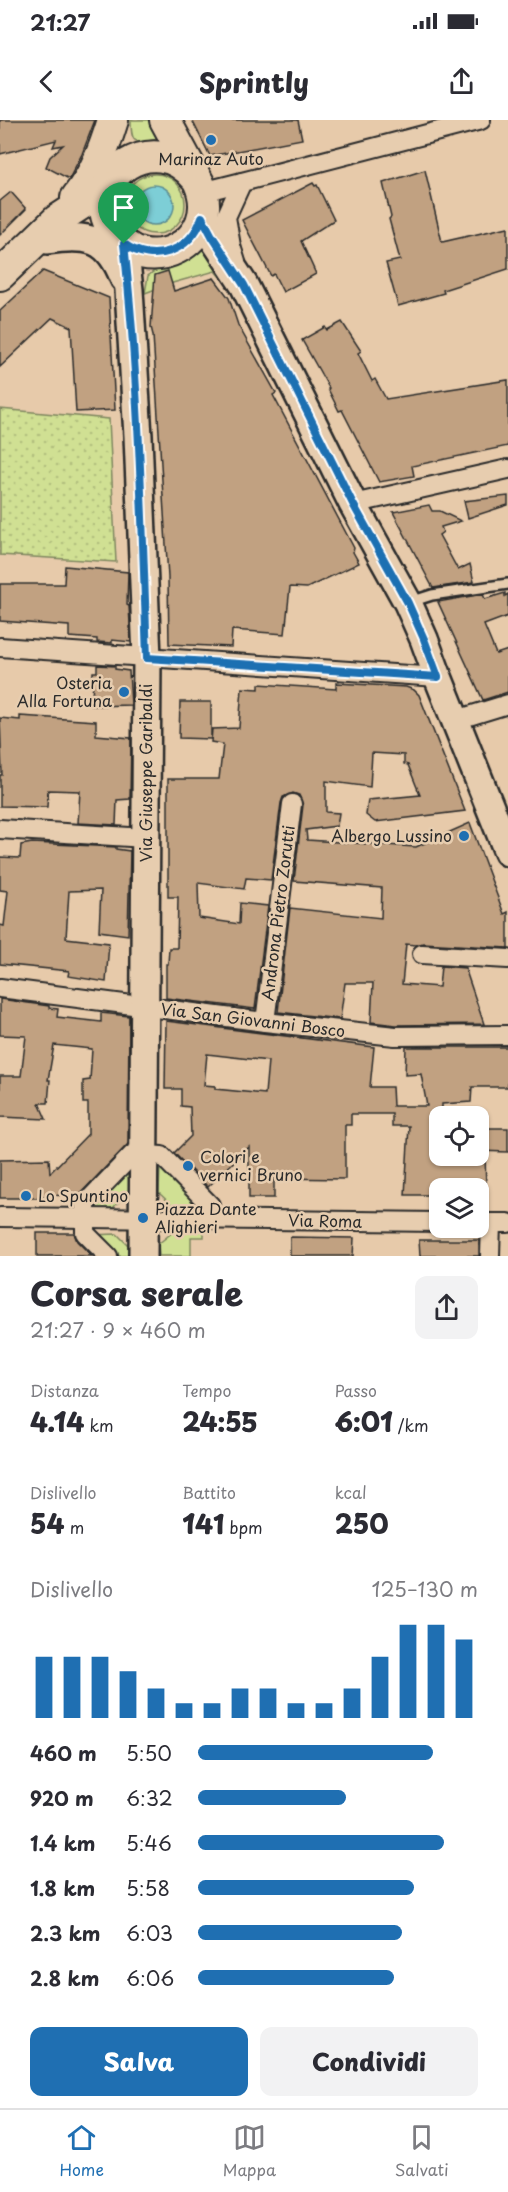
<!DOCTYPE html>
<html lang="it">
<meta charset="utf-8">
<style>
body{margin:0;font-family:"Playpen Sans",sans-serif;background:#f2f2f3;color:#2b2b33;height:100vh;display:flex;flex-direction:column;font-size:22px;white-space:nowrap}
*{box-sizing:border-box;margin:0}
p{font-size:20px;color:#7c7c81}
.icon{flex:none;width:33px;height:33px;fill:none;stroke:currentColor;stroke-width:2;stroke-linecap:round;stroke-linejoin:round}
.map{position:relative;height:1136px;overflow:hidden}
.side{display:flex;flex-direction:column;background:#fff;flex:1}
.side>*{flex:none}
.controls{position:absolute;left:429px;top:986px;display:grid;gap:12px}
.controls a{display:grid;place-items:center;width:60px;height:60px;border-radius:12px;background:#fff;box-shadow:0 2px 4px #0004;font-size:30px}
.pin{position:absolute;display:grid;place-items:center;width:51px;height:51px;color:#fff;margin:-62px -26px;border-radius:50% 50% 50% 0;rotate:-45deg;box-shadow:0 0 6px #0007}
.pin .icon{rotate:45deg}
.round{display:grid;place-items:center;flex:none;width:63px;height:63px;border-radius:12px;background:#f2f2f3}
.headline{display:flex;align-items:center;justify-content:space-between;height:102px;padding:0 30px}
h1{font-size:33px;font-weight:800;line-height:45px}
.figures{display:grid;grid-template-columns:repeat(3,1fr);gap:9px;height:102px;padding:6px 30px}
.figures div{display:grid;align-content:center}
.figures b{font-size:26px;font-weight:800}
.figures small{font-size:16px;font-weight:400}
.figures p{font-size:16px}
.chart{height:168px;padding:12px 30px}
.chart p{display:flex;justify-content:space-between}
.chart svg{width:100%;height:108px;margin-top:6px;stroke:#1f6fb2;stroke-width:6}
.button{display:flex;gap:12px;margin-top:auto;padding:12px 30px}
.button a{flex:1;height:69px;border-radius:12px;background:#1f6fb2;color:#fff;font-size:24px;font-weight:800;line-height:69px;text-align:center}
.button a+a{background:#f2f2f3;color:#2b2b33}
ul{padding:0 30px;list-style:none;font-size:20px}
li{display:grid;grid-template-columns:96px 72px 1fr;align-items:center;height:45px}
li i{height:15px;border-radius:8px;background:#1f6fb2}
.status{display:flex;justify-content:space-between;align-items:center;height:42px;padding:0 30px;background:#fff;direction:ltr}
.status svg{height:16px;fill:currentColor}
header{display:flex;justify-content:space-between;align-items:center;height:78px;padding:0 30px;background:#fff;font-size:27px;font-weight:800}
.menu{display:flex;justify-content:space-around;align-items:center;height:84px;border-top:2px solid #e1e1e2;background:#fff;font-size:16px;color:#7c7c81}
.menu a{display:grid;justify-items:center;gap:3px}
.menu .on{color:#1f6fb2}
.map>svg:first-child{display:block}
.grass{fill:#d0e093;stroke:#7e865f;stroke-width:1.5}
.park{fill:url(#park-dots);stroke:#7e865f;stroke-width:1.5}
.water{fill:#7dced6;stroke:#5c8d92;stroke-width:1.5}
.building{fill:#c1a181;stroke:#2b2b2b;stroke-width:1.5;fill-rule:evenodd}
.lines{fill:none;stroke-linecap:round;stroke-linejoin:round}
.lane-casing{stroke:#2b2b2b;stroke-width:14}
.street-casing{stroke:#2b2b2b;stroke-width:22}
.secondary-casing{stroke:#2b2b2b;stroke-width:32}
.primary-casing{stroke:#2b2b2b;stroke-width:34}
.lane{stroke:#e7cdaf;stroke-width:9}
.street{stroke:#e7cdaf;stroke-width:18}
.secondary{stroke:#e7cdaf;stroke-width:27}
.primary{stroke:#e7cdaf;stroke-width:30}
.route-casing{stroke:#fff;stroke-width:12}
.route{stroke:#1f6fb2;stroke-width:8}
.poi-dot{fill:#1f6fb2;stroke:#e7cdaf;stroke-width:2}
.labels{text-anchor:middle;stroke-width:5;stroke-linejoin:round;paint-order:stroke}
.poi-label{font-size:16px;fill:#2b2b2b;stroke:#e7cdaf;text-anchor:start}
.street-label{font-size:16px;fill:#2b2b2b;stroke:#e7cdaf}
</style>
<div class="status"><b>21:27</b><svg viewBox="0 0 49 12"><path d="M0 12V9h3v3zM5 12V6h3v6zM10 12V3h3v9zM15 12V0h3v12zM26 1h20v11H26zM47 4h2v5h-2z"/></svg></div>
<header><svg class="icon" aria-label="back" viewBox="0 0 24 24"><path d="M15 5l-7 7 7 7"/></svg>Sprintly<svg class="icon" aria-label="share" viewBox="0 0 24 24"><path d="M12 15V3M7 8l5-5 5 5M5 13v7h14v-7"/></svg></header>
<div class="map">
<svg width="508" height="1136" viewBox="0 0 508 1136">
<defs>
<pattern id="park-dots" width="8" height="8" patternUnits="userSpaceOnUse" patternTransform="scale(1.5)"><rect width="8" height="8" fill="#d0e093"/><path d="M2 2h.1M6 6h.1" fill="none" stroke="#b3c07f" stroke-width="1.8" stroke-linecap="round"/></pattern>
</defs>
<rect width="100%" height="100%" fill="#e7caaa"/>
<filter id="ink" filterUnits="userSpaceOnUse"><feTurbulence type="fractalNoise" baseFrequency=".0167" numOctaves="2"/><feDisplacementMap in="SourceGraphic" scale="12" xChannelSelector="R" yChannelSelector="G"/><feConvolveMatrix kernelMatrix="1 2 1 2 8 2 1 2 1" color-interpolation-filters="sRGB"/></filter>
<g filter="url(#ink)">
<g class="grass">
<path d="M 131,0 L 152,0 L 159,16 L 157,19 C 134,24 131,24 131,0 Z"/>
<circle cx="155" cy="84" r="30"/>
<path d="M 199,129 L 204,129 L 213,136 L 225,153 L 220,157 L 215,151 L 162,166 L 155,174 L 153,170 L 145,173 L 148,156 L 153,152 Z"/>
<path d="M 160,1043 L 204,1087 L 174,1087 L 159,1073 Z"/>
<path d="M 127,1046 L 130,1069 L 113,1088 L 88,1089 Z"/>
<path d="M 204,1110 L 204,1117 L 191,1117 L 191,1136 L 159,1136 L 158,1124 L 173,1112 Z"/>
<path d="M 117,1114 L 130,1127 L 130,1136 L 110,1136 L 89,1115 Z"/>
</g>
<path class="park" d="M 0,289 L 109,299 L 116,442 L 0,435 Z"/>
<circle class="water" cx="154" cy="85" r="20"/>
<g class="building">
<path d="M 0,0 L 95,0 L 82,34 L 69,59 L 46,47 L 50,37 L 63,25 L 53,27 L 56,20 L 0,34 Z"/>
<path d="M 192,0 L 298,0 L 302,19 L 210,36 Z"/>
<path d="M 425,50 L 442,122 L 508,107 L 508,149 L 443,170 L 444,173 L 398,186 L 386,143 L 400,140 L 389,99 L 391,97 L 383,63 Z"/>
<path d="M 313,63 L 315,66 L 317,65 L 334,100 L 301,121 L 316,154 L 283,172 L 274,154 L 271,156 L 242,100 Z"/>
<path d="M 11,72 L 26,89 L 0,115 L 0,81 Z"/>
<path d="M 43,151 L 109,178 L 115,290 L 76,292 L 71,207 L 52,198 L 0,247 L 0,191 Z"/>
<path d="M 168,151 L 174,171 L 214,158 L 229,178 L 238,205 L 276,273 L 273,275 L 354,428 L 353,432 L 359,443 L 307,468 L 290,467 L 285,514 L 232,510 L 231,527 L 169,524 L 168,457 L 153,215 L 151,207 L 155,155 Z"/>
<path d="M 342,202 L 361,231 L 358,233 L 372,261 L 375,259 L 386,279 L 508,260 L 508,326 L 412,346 L 414,356 L 379,362 L 342,290 L 339,291 L 328,269 L 329,268 L 302,220 L 325,207 L 327,210 Z"/>
<path d="M 508,376 L 508,385 L 468,398 L 464,381 Z"/>
<path d="M 429,385 L 432,391 L 440,391 L 461,401 L 441,407 L 443,412 L 439,415 L 458,450 L 470,444 L 474,462 L 433,468 L 393,392 Z"/>
<path d="M 65,446 L 128,452 L 127,485 L 129,486 L 131,522 L 112,520 L 112,523 L 97,522 L 97,519 L 69,517 L 69,506 L 0,501 L 0,464 L 64,464 Z"/>
<path d="M 505,473 L 505,476 L 508,474 L 508,496 L 484,505 L 496,534 L 508,530 L 508,572 L 483,580 L 438,482 L 483,474 L 485,479 Z"/>
<path d="M 97,545 L 115,546 L 115,549 L 129,551 L 131,585 L 92,586 L 93,552 L 97,552 Z"/>
<path d="M 336,563 L 406,567 L 414,570 L 419,575 L 465,691 L 375,702 L 366,695 L 368,680 L 420,675 L 408,645 L 404,644 L 404,635 L 372,633 L 370,667 L 326,661 L 326,692 L 339,693 L 337,706 L 306,710 L 307,720 L 416,727 L 470,703 L 504,794 L 508,792 L 508,828 L 423,823 L 416,825 L 406,824 L 402,864 L 439,867 L 441,846 L 465,848 L 484,904 L 396,905 L 371,902 L 373,863 L 345,863 L 340,899 L 278,892 L 290,788 L 381,798 L 382,768 L 294,761 L 303,685 L 299,675 L 293,673 L 283,677 L 281,683 L 271,760 L 246,758 L 244,769 L 198,763 L 199,798 L 239,804 L 240,783 L 268,786 L 255,889 L 166,878 L 166,844 L 168,844 L 169,828 L 177,828 L 178,777 L 168,777 L 168,659 L 219,659 L 223,624 L 211,622 L 212,609 L 239,608 L 242,568 L 259,569 L 259,564 L 336,569 Z"/>
<path d="M 180,582 L 211,582 L 211,619 L 179,618 Z"/>
<path d="M 20,596 L 96,601 L 96,615 L 131,618 L 130,679 L 117,680 L 116,705 L 78,703 L 80,671 L 48,670 L 47,687 L 0,686 L 0,655 L 2,655 L 0,598 L 20,600 Z"/>
<path d="M 32,723 L 116,727 L 116,729 L 130,731 L 128,815 L 99,811 L 101,770 L 69,771 L 66,818 L 109,823 L 106,862 L 68,856 L 69,851 L 0,844 L 0,805 L 4,806 L 8,771 L 0,770 L 0,737 L 20,738 L 21,725 Z"/>
<path d="M 0,879 L 49,886 L 49,888 L 58,889 L 57,897 L 101,902 L 101,893 L 129,896 L 128,1024 L 76,1078 L 68,1077 L 68,1075 L 39,1076 L 39,1078 L 0,1078 L 0,1040 L 49,1039 L 50,1053 L 88,1014 L 88,983 L 83,983 L 83,961 L 90,960 L 92,929 L 54,925 L 48,960 L 50,960 L 48,983 L 39,983 L 46,999 L 0,997 L 0,956 L 21,956 L 26,916 L 0,915 Z"/>
<path d="M 166,901 L 374,927 L 370,967 L 392,967 L 393,986 L 427,986 L 421,954 L 405,955 L 406,927 L 508,927 L 508,967 L 472,967 L 471,982 L 442,984 L 442,996 L 440,996 L 440,1035 L 485,1035 L 486,1068 L 440,1068 L 440,1075 L 405,1075 L 409,1006 L 392,1006 L 392,994 L 351,994 L 351,1005 L 345,1005 L 345,1059 L 274,1058 L 274,1078 L 249,1078 L 249,1027 L 208,1067 L 174,1033 L 191,1016 L 190,987 L 181,986 L 181,969 L 165,969 ZM 207,934 L 268,941 L 265,974 L 215,969 L 215,966 L 204,965 Z"/>
<path d="M 478,1008 L 508,1008 L 508,1032 L 478,1031 Z"/>
<path d="M 37,1113 L 74,1113 L 77,1121 L 92,1136 L 37,1136 Z"/>
<path d="M 290,1117 L 354,1118 L 353,1136 L 290,1136 Z"/>
<path d="M 419,1120 L 479,1120 L 479,1136 L 420,1136 Z"/>
</g>
<g class="lines">
<defs>
<path id="lane" d="M 410,482 L 432,475 L 508,464"/>
<g id="street">
<path d="M 202,72 L 242,62"/>
<path d="M 236,142 L 231,126 L 226,97 L 242,62 L 481,0"/>
<path d="M 353,384 L 508,349"/>
<path d="M 0,527 L 438,557"/>
<path d="M 456,600 L 508,584"/>
<path d="M 0,709 L 146,718"/>
<path d="M 422,834 L 508,839"/>
<path d="M 0,868 L 265,902 L 395,916 L 508,915"/>
<path d="M 265,902 L 292,684"/>
<path d="M 0,1097 L 440,1102"/>
<path d="M 478,1103 L 508,1103"/>
<path d="M 108,1136 L 85,1113 L 85,1084 L 133,1034 L 162,1036 L 210,1085 L 210,1099"/>
<path d="M 490,1136 L 491,1103"/>
</g>
<g id="secondary">
<path d="M 202,97 L 212,116 L 244,165 L 353,384 L 408,483 L 424,519 L 438,557 L 508,732"/>
<path d="M 47,120 C 88,114 108,117 124,158"/>
<path d="M 124,124 L 129,170 L 138,316 L 147,538 L 143,1136"/>
</g>
<g id="primary">
<path d="M 165,0 L 199,63 C 225,122 143,163 112,110 C 81,56 155,7 195,57"/>
<path d="M 76,78 C 95,54 104,29 113,0"/>
<path d="M 0,155 L 57,100 L 108,67"/>
</g>
</defs>
<use href="#lane" class="lane-casing"/>
<use href="#street" class="street-casing"/>
<use href="#secondary" class="secondary-casing"/>
<use href="#primary" class="primary-casing"/>
<use href="#lane" class="lane"/>
<use href="#street" class="street"/>
<use href="#secondary" class="secondary"/>
<use href="#primary" class="primary"/>
</g>
</g>
<g class="lines" filter="url(#ink)">
<defs>
<path id="route" d="M 202,97 L 212,116 L 244,165 L 353,384 L 408,483 L 424,519 L 438,557 L 147,538 C 142,400 139,261 124,124 C 153,145 192,131 202,97 Z"/>
</defs>
<use href="#route" class="route-casing"/>
<use href="#route" class="route"/>
</g>
<g class="poi-dot">
<circle cx="211" cy="20" r="6"/>
<circle cx="124" cy="572" r="6"/>
<circle cx="464" cy="716" r="6"/>
<circle cx="188" cy="1046" r="6"/>
<circle cx="26" cy="1076" r="6"/>
<circle cx="143" cy="1098" r="6"/>
</g>
<g class="labels">
<g class="poi-label">
<text x="211" y="45" text-anchor="middle">Marinaz Auto</text>
<text x="112" y="569" text-anchor="end">Osteria<tspan x="112" dy="18">Alla Fortuna</tspan></text>
<text x="452" y="722" text-anchor="end">Albergo Lussino</text>
<text x="200" y="1043">Colori e<tspan x="200" dy="18">vernici Bruno</tspan></text>
<text x="38" y="1082">Lo Spuntino</text>
<text x="155" y="1095">Piazza Dante<tspan x="155" dy="18">Alighieri</tspan></text>
</g>
<g class="street-label">
<text transform="translate(146 653) rotate(-90)" y="6">Via Giuseppe Garibaldi</text>
<text transform="translate(278 793) rotate(-83)" y="6">Androna Pietro Zorutti</text>
<text transform="translate(253 900) rotate(7)" y="6">Via San Giovanni Bosco</text>
<text transform="translate(325 1101) rotate(1)" y="6">Via Roma</text>
</g>
</g>
</svg>
<div class="controls">
<a><svg class="icon" aria-label="locate" viewBox="0 0 24 24"><circle cx="12" cy="12" r="6"/><path d="M12 2v4M12 18v4M2 12h4M18 12h4"/></svg></a>
<a><svg class="icon" aria-label="layers" viewBox="0 0 24 24"><path d="M12 4l9 5-9 5-9-5zM3 14l9 5 9-5"/></svg></a>
</div>
<div class="pin" style="left:124px;top:124px;background:#1e9e55"><svg class="icon" aria-label="arrive" viewBox="0 0 24 24"><path d="M6 21V4h12l-3 4 3 4H6"/></svg></div>
</div>
<section class="side">
<div class="headline"><div><h1>Corsa serale</h1><p>21:27 · 9 × 460 m</p></div><a class="round"><svg class="icon" aria-label="share" viewBox="0 0 24 24"><path d="M12 15V3M7 8l5-5 5 5M5 13v7h14v-7"/></svg></a></div>
<div class="figures">
<div><p>Distanza</p><b>4.14<small> km</small></b></div>
<div><p>Tempo</p><b>24:55</b></div>
<div><p>Passo</p><b>6:01<small> /km</small></b></div>
</div>
<div class="figures">
<div><p>Dislivello</p><b>54<small> m</small></b></div>
<div><p>Battito</p><b>141<small> bpm</small></b></div>
<div><p>kcal</p><b>250</b></div>
</div>
<div class="chart"><p><span>Dislivello</span>125–130 m</p>
<svg viewBox="0 0 160 44" preserveAspectRatio="none"><path d="M5 44V19M15 44V19M25 44V19M35 44V25M45 44V32M55 44V38M65 44V38M75 44V32M85 44V32M95 44V38M105 44V38M115 44V32M125 44V19M135 44V6M145 44V6M155 44V12"/></svg>
</div>
<ul>
<li><b>460 m</b>5:50<i style="width:84%"></i></li>
<li><b>920 m</b>6:32<i style="width:53%"></i></li>
<li><b>1.4 km</b>5:46<i style="width:88%"></i></li>
<li><b>1.8 km</b>5:58<i style="width:77%"></i></li>
<li><b>2.3 km</b>6:03<i style="width:73%"></i></li>
<li><b>2.8 km</b>6:06<i style="width:70%"></i></li>
</ul>
<div class="button"><a>Salva</a><a>Condividi</a></div>
</section>
<nav class="menu">
<a class="on"><svg class="icon" aria-label="home" viewBox="0 0 24 24"><path d="M3 11l9-7 9 7M6 9v11h12V9"/></svg>Home</a>
<a><svg class="icon" aria-label="map" viewBox="0 0 24 24"><path d="M3 6l6-2 6 2 6-2v14l-6 2-6-2-6 2zM9 4v14M15 6v14"/></svg>Mappa</a>
<a><svg class="icon" aria-label="saved" viewBox="0 0 24 24"><path d="M7 4h10v16l-5-4-5 4z"/></svg>Salvati</a>
</nav>
